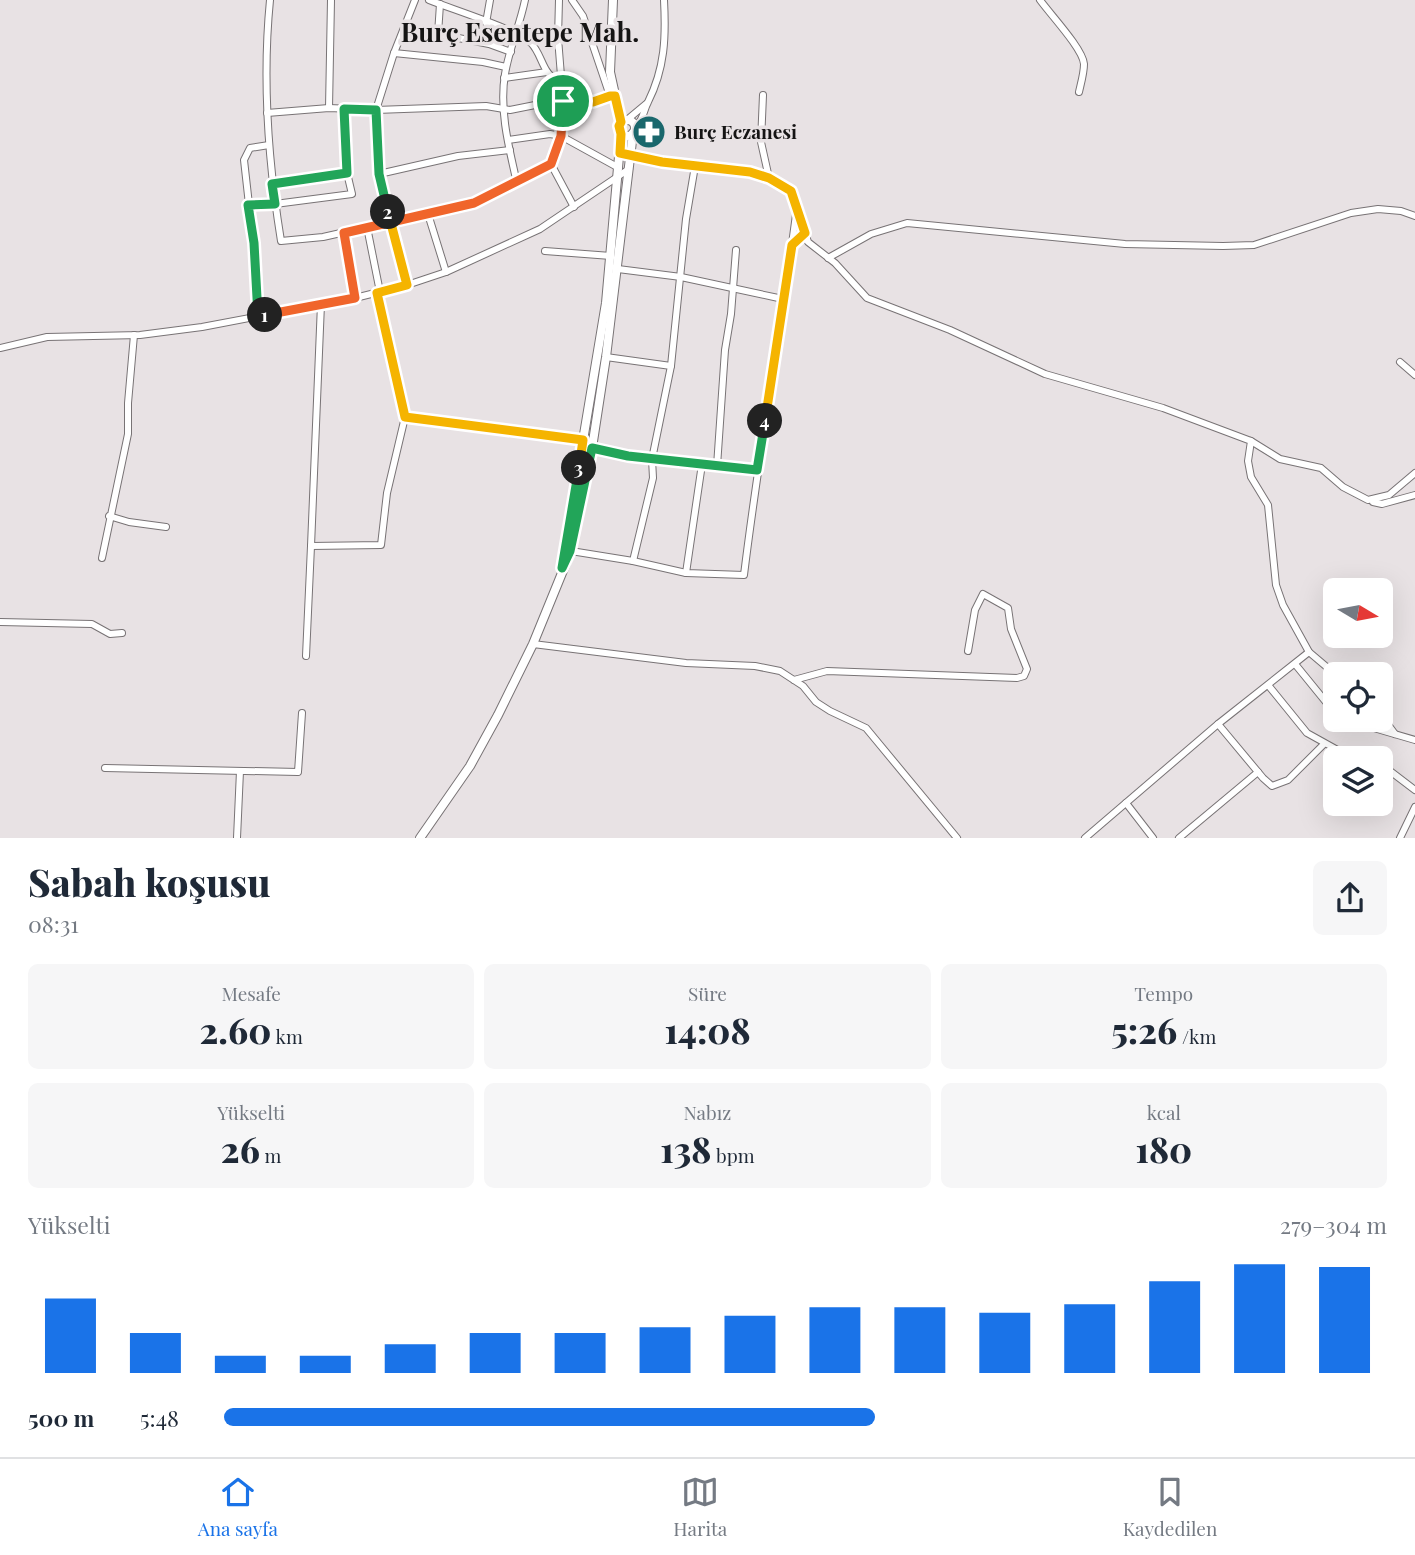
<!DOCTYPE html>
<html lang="tr">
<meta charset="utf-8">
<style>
body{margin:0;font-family:"Playfair Display",serif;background:#f6f6f7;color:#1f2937;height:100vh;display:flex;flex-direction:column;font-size:26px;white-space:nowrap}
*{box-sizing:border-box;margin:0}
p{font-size:23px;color:#747a83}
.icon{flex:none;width:38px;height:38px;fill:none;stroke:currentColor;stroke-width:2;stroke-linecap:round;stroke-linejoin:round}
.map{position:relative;height:838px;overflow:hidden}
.details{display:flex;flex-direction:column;background:#fff;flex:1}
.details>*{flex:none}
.needle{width:46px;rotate:100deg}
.controls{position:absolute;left:1323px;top:578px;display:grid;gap:14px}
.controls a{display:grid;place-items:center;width:70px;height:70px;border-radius:10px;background:#fff;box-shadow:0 7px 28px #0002;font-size:35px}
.pin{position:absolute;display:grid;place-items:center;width:60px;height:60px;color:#fff;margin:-30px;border:4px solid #fff;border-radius:50%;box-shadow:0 2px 7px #0007}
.km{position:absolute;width:35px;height:35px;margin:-18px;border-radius:50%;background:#222;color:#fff;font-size:19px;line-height:35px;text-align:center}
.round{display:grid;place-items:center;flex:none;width:74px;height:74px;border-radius:10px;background:#f6f6f7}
.summary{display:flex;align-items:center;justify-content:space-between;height:119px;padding:0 28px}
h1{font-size:38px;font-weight:800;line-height:52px}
.stats{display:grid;grid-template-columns:repeat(3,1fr);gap:10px;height:119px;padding:7px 28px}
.stats div{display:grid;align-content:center;border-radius:10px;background:#f6f6f7;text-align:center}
.stats b{font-size:35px;font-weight:800}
.stats small{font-size:19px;font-weight:400}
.stats p{font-size:19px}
.chart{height:196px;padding:14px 28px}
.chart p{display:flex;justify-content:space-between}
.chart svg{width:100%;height:126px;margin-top:7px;stroke:#1a73e8;stroke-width:6}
ul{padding:0 28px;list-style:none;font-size:23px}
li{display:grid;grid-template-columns:112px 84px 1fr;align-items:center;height:52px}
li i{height:18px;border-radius:9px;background:#1a73e8}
.menu{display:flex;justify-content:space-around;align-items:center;height:98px;border-top:2px solid #e0e1e3;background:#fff;font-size:19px;color:#747a83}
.menu a{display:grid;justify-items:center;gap:4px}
.menu .on{color:#1a73e8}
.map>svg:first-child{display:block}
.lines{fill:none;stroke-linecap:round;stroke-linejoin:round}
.minor-casing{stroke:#787375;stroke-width:8}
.major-casing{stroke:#787375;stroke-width:10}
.minor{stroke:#fff;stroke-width:6}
.major{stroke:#fff;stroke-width:8}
.split-1-casing{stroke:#fff;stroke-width:14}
.split-2-casing{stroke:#fff;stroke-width:14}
.split-3-casing{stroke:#fff;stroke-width:14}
.split-4-casing{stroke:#fff;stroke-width:14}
.split-5-casing{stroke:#fff;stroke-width:14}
.split-1{stroke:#f0652b;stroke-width:9}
.split-2{stroke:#22a559;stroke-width:9}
.split-3{stroke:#f5b400;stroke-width:9}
.split-4{stroke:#22a559;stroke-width:9}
.split-5{stroke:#f5b400;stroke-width:9}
.labels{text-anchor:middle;stroke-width:7;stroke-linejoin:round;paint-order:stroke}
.poi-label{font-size:19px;font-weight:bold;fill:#151414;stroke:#e8e2e4;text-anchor:start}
.district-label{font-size:26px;font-weight:bold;fill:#151414;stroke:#e8e2e4}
</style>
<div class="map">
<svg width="1415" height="838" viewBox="0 0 1415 838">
<rect width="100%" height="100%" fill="#e8e2e4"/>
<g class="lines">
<defs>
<g id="minor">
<path d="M 270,0 C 262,81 268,161 281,241 L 323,237 L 474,203 L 551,164"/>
<path d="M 429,0 C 451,9 516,29 531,43 C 543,55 542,76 560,81"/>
<path d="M 559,0 L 558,38 L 563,101 L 561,136 L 551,164 L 574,207"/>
<path d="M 572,0 L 583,16 L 610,96"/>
<path d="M 1040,0 C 1050,14 1083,49 1084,64 C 1084,73 1081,83 1079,92"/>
<path d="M 440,4 L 438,34 L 489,44 L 511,52"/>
<path d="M 486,23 L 490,0"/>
<path d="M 394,53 L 483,62 L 506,67"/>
<path d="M 504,78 L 547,72"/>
<path d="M 763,95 L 761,142 L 769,178"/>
<path d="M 329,108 L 331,0"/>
<path d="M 267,113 L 329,108 L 376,110 L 486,106 L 510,110 L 545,103 L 593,102 L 610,96 L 615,96"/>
<path d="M 628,119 L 646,104"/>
<path d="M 636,126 C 644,119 643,111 648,102 C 665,68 666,37 664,0"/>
<path d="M 508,140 L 550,134 L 561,136 L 619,168"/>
<path d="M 620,153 L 661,162 L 750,172 L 769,178 L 791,191 L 797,207 C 781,330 759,452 744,575 L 686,573 L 702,464"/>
<path d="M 379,174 L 458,156 L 510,150"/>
<path d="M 517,183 C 509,148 499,110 505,74 C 509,49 520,25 525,0"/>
<path d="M 273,184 L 347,173"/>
<path d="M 248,205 L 275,204 L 352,194 L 347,173 L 344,109"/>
<path d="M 797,207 L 808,242 L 835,263 L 867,298 L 950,330 L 1045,374 L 1163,408 L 1251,441 L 1248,461 L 1251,477 L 1268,505 L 1276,585 L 1283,605 L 1309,652 L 1335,674"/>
<path d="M 428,214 L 446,272"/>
<path d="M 367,227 L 380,292"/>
<path d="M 344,233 L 355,298"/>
<path d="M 545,251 L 611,256"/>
<path d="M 828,258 L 871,234 L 907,223 L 1125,244 L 1223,246 L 1254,245 L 1351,213 L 1378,209 L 1401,211 L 1415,216"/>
<path d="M 618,269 L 681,277 L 783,299"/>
<path d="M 407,285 L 379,174 L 376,110 L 394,53 L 415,0"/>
<path d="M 377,293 L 405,417"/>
<path d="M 258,316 L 255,258 L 244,160 L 250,148 L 269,145"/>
<path d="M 0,348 L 47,337 L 140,335 L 202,327 L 355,298 L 407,285 L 446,272 L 540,229 L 629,169"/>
<path d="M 606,357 L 671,366"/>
<path d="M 1400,362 L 1415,375"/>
<path d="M 1251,441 L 1280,459 L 1321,468 L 1343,487 L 1368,500 L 1389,495 L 1415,473"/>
<path d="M 592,448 L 628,456 L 757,469"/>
<path d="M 717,466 L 725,350 L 731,314 L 736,250"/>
<path d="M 1373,502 L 1382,504 L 1415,495"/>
<path d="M 109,516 L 129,522 L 166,527"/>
<path d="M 311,546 L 321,304"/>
<path d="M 571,551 L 633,561 L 686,573"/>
<path d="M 102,558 L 128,434 L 128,403 L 134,335"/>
<path d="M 633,561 L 653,478 L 652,459 L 671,366 L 686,219 L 695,166"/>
<path d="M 0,622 L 92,624 L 110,634 L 122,633"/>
<path d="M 533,644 L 686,663 L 755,666 L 780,671 L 803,686 L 816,702 L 830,711 L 866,728 L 957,838"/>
<path d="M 306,656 L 311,546 L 381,545 L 387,493 L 405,417 L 583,440"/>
<path d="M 1295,664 L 1330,707 L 1335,710"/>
<path d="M 794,680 L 827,671 L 1017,678 L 1024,676 L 1027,669 L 1011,629 L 1008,608 L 983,594 L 975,610 L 968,651"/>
<path d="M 1268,685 L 1307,733 L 1352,758"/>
<path d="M 1381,715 L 1395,734"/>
<path d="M 1353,719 L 1367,726 L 1415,740"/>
<path d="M 1218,724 L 1263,778 L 1272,786 L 1288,780 L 1324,744"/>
<path d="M 105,768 L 298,772 L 302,713"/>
<path d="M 1381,768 L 1390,771 L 1415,790"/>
<path d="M 1126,803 L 1153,838"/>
<path d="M 237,838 L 240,771"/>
<path d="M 1085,838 L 1218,724 L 1309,652"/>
<path d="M 1179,838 L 1258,772"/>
<path d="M 1400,838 L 1415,807"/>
</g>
<g id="major">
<path d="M 613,0 L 610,72 L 621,122"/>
<circle cx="627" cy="128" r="8"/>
<path d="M 563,560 L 606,303 L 621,134"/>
<path d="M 420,838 L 470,766 L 498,715 L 533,644 L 571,551 L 592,448 L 606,357 L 633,133"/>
</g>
</defs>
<use href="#minor" class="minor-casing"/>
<use href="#major" class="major-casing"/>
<use href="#minor" class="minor"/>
<use href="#major" class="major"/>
</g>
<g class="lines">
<defs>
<path id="split-1" d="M 265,315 L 355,298 L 344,233 L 474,203 L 551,164 L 561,136 L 563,101"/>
<path id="split-2" d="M 265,315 L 258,316 L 254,243 L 248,205 L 275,204 L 272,184 L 347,173 L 344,109 L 376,110 L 379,174 L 388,212"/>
<path id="split-3" d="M 388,212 L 407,285 L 377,293 L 405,417 L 583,440 L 579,468"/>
<path id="split-4" d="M 579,468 L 562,568 L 570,551 L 592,448 L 628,456 L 757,470 L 765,421"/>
<path id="split-5" d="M 563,101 L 593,102 L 610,96 L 615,96 L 621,122 L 619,126 L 621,134 L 620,153 L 662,162 L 750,172 L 769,178 L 791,191 L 805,233 L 792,245 L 765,421"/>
</defs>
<use href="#split-1" class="split-1-casing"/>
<use href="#split-2" class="split-2-casing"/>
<use href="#split-3" class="split-3-casing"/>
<use href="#split-4" class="split-4-casing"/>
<use href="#split-5" class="split-5-casing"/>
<use href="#split-1" class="split-1"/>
<use href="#split-2" class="split-2"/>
<use href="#split-3" class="split-3"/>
<use href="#split-4" class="split-4"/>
<use href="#split-5" class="split-5"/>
</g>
<defs>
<symbol id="pharmacy-disc" viewBox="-11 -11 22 22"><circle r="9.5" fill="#1a676c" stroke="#e8e2e4"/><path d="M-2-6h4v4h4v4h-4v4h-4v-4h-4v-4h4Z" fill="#fff"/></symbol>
</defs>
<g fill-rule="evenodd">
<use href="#pharmacy-disc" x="630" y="113" width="38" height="38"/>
</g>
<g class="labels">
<g class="poi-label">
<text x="674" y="139">Burç Eczanesi</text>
</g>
<g class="district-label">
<text x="520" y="42">Burç Esentepe Mah.</text>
</g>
</g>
</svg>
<div class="controls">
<a><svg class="needle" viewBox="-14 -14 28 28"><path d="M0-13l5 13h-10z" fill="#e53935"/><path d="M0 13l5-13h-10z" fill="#747a83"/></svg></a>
<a><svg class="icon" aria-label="locate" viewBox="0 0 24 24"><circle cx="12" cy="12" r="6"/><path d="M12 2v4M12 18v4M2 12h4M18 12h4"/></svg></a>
<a><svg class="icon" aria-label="layers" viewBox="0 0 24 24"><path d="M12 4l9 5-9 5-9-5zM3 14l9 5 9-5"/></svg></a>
</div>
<div class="pin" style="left:563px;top:101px;background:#1e9e55"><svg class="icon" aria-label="arrive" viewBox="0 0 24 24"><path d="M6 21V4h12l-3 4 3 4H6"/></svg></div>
<b class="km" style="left:265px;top:315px">1</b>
<b class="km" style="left:388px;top:212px">2</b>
<b class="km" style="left:579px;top:468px">3</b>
<b class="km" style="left:765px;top:421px">4</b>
</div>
<section class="details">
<div class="summary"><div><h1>Sabah koşusu</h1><p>08:31</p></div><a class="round"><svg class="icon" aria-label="share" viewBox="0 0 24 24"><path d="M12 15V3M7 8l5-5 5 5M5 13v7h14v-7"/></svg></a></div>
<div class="stats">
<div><p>Mesafe</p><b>2.60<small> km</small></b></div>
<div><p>Süre</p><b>14:08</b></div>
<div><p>Tempo</p><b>5:26<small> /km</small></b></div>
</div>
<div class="stats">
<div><p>Yükselti</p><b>26<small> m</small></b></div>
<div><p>Nabız</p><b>138<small> bpm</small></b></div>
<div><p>kcal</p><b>180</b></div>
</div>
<div class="chart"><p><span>Yükselti</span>279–304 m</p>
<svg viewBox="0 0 160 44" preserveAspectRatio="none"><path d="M5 44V18M15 44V30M25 44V38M35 44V38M45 44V34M55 44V30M65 44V30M75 44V28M85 44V24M95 44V21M105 44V21M115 44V23M125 44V20M135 44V12M145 44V6M155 44V7"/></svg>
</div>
<ul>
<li><b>500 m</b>5:48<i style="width:56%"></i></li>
</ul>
</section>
<nav class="menu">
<a class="on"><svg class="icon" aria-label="home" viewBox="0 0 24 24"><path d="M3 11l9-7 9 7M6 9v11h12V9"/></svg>Ana sayfa</a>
<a><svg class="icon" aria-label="map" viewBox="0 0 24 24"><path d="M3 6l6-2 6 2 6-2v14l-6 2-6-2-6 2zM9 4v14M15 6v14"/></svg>Harita</a>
<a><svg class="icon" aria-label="saved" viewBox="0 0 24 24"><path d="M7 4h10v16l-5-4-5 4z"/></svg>Kaydedilen</a>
</nav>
